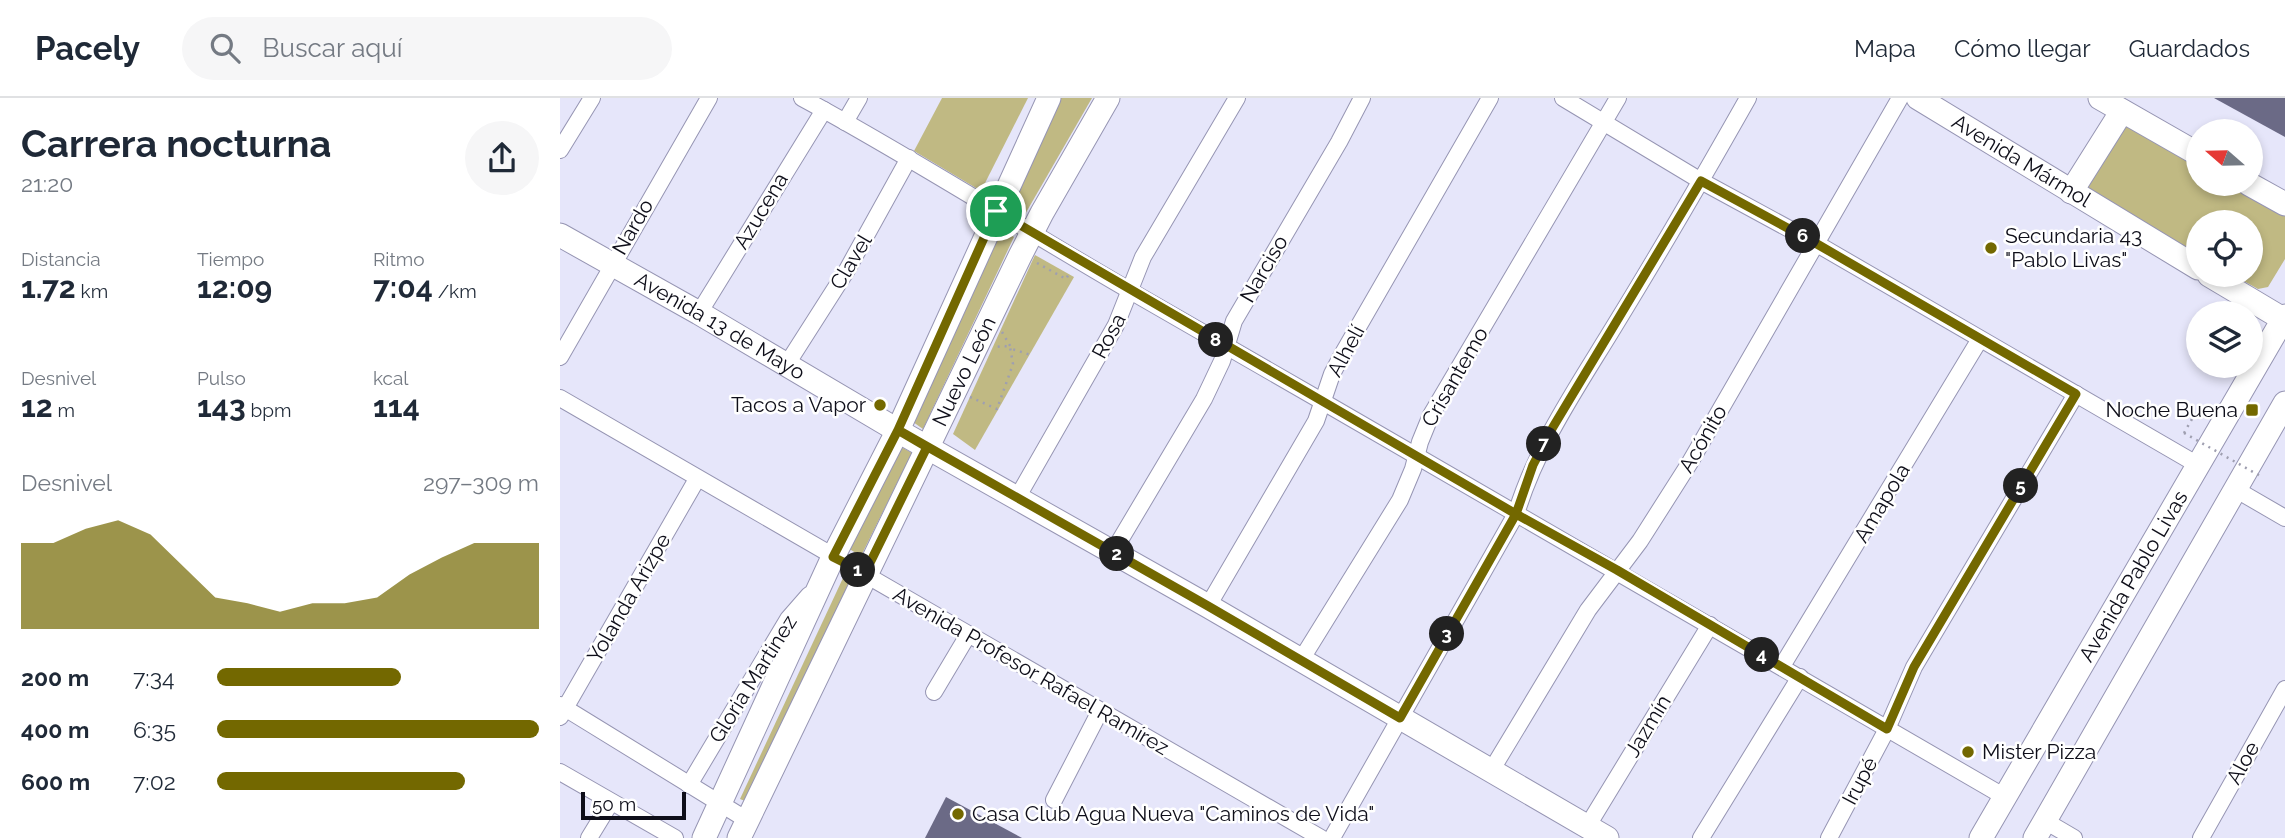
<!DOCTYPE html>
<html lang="es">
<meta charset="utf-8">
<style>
body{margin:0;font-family:Raleway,sans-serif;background:#f6f6f7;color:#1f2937;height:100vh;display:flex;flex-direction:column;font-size:26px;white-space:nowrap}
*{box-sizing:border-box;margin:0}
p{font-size:23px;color:#747a83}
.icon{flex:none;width:38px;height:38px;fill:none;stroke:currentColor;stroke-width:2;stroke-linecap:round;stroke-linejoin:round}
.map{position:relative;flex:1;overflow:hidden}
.details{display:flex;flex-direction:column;background:#fff;width:560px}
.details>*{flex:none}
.needle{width:46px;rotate:290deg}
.tools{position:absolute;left:1626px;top:21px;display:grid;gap:14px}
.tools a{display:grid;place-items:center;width:77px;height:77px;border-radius:50%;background:#fff;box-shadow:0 4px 10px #0003;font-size:35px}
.scale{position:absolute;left:21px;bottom:18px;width:105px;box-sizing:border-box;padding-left:7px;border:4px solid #0e0e19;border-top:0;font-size:19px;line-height:24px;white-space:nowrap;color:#0e0e19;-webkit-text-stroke:5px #fff;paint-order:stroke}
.pin{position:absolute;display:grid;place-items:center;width:60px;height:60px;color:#fff;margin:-30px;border:4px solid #fff;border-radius:50%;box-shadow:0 2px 7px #0007}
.km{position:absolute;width:35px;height:35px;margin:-18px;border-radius:50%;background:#222;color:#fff;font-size:19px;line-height:35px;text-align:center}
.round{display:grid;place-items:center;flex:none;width:74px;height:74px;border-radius:37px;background:#f6f6f7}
.headline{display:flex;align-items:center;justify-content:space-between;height:119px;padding:0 21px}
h1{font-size:38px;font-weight:700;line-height:52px}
.figures{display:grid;grid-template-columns:repeat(3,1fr);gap:10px;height:119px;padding:7px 21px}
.figures div{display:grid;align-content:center}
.figures b{font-size:30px;font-weight:700}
.figures small{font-size:19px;font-weight:400}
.figures p{font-size:19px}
.chart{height:196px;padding:14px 21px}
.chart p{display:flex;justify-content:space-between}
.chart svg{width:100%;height:126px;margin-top:7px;fill:#736800;opacity:.7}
ul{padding:0 21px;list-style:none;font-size:23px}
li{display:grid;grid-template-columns:112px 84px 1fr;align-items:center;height:52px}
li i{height:18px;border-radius:9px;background:#736800}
header{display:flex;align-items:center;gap:42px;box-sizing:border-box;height:98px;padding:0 35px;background:#fff;border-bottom:2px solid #e0e1e3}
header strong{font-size:33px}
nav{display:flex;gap:38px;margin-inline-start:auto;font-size:24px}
.search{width:490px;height:63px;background:#f6f6f7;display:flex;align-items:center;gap:18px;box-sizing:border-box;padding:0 24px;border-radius:38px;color:#747a83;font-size:26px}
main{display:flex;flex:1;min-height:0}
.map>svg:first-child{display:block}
.green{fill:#c0b983}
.building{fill:#6b6a86}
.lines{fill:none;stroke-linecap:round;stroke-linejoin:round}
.street-casing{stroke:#9695b3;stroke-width:18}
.secondary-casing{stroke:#9695b3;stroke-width:25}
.path{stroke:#9f9fb0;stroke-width:2.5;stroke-dasharray:2 5;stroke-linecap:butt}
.street{stroke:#fff;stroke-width:16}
.secondary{stroke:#fff;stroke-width:23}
.path-bridge{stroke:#9f9fb0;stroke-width:2.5;stroke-dasharray:2 5;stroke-linecap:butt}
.route-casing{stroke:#fff;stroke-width:14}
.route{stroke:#736800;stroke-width:9}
.poi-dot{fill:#736800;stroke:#fff;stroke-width:2.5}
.labels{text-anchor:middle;stroke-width:5;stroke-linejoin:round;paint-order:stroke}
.street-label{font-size:21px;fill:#0e0e19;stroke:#fff}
.poi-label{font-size:21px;fill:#0e0e19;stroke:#fff;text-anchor:start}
</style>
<header>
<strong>Pacely</strong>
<div class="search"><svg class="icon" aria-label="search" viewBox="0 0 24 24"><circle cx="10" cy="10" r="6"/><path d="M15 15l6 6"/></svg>Buscar aquí</div>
<nav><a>Mapa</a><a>Cómo llegar</a><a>Guardados</a></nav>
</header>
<main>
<section class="details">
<div class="headline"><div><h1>Carrera nocturna</h1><p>21:20</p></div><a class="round"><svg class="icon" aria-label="share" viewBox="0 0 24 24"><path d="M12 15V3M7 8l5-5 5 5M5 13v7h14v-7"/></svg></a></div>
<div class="figures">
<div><p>Distancia</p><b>1.72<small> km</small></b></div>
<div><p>Tiempo</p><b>12:09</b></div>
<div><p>Ritmo</p><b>7:04<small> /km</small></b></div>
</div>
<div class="figures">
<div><p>Desnivel</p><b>12<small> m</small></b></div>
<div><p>Pulso</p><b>143<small> bpm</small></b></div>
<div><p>kcal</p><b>114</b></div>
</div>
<div class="chart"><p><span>Desnivel</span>297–309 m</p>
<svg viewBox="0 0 160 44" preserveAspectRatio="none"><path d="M0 44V14L10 14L20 9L30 6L40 11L50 22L60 33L70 35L80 38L90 35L100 35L110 33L120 25L130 19L140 14L150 14L160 14V44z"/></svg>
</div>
<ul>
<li><b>200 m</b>7:34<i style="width:57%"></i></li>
<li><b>400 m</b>6:35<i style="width:100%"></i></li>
<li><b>600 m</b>7:02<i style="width:77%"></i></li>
</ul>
</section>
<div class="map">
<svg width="1725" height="740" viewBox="0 0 1725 740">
<rect width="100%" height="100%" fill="#e6e6fa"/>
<g class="green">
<path d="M 382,0 L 468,0 L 421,93 L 354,53 Z"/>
<path d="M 491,0 L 532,0 L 464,118 L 441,104 Z"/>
<path d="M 1565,23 L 1638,65 L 1638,86 L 1675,86 L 1725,114 L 1725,161 L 1708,189 L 1698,191 L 1673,177 L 1690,177 L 1690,124 L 1638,124 L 1638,156 L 1524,90 Z"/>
<path d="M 433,125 L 454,139 L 363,331 L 353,324 Z"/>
<path d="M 475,157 L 514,179 L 415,352 L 393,336 Z"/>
<path d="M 336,346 L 352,355 L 301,458 L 286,449 Z"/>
<path d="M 283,480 L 295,486 L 190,705 L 180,701 Z"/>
</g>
<g class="building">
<path d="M 1654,0 L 1725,0 L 1725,39 Z"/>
<path d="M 386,699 L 462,740 L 365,740 Z"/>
</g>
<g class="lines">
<defs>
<g id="street">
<path d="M 242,0 C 355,61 463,131 574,195 C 865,362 1155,531 1445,699"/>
<path d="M 1003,0 L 1141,83 L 1257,146 L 1638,367"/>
<path d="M 285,24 L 299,0"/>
<path d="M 0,52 L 32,0"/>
<path d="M 139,215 L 264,12"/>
<path d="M 0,259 L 149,0"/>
<path d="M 227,266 L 287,172 L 349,60"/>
<path d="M 0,300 L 761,740"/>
<path d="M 1675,391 L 1725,420"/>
<path d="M 457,400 L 556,227 L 583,159 L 677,0"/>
<path d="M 553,454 L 644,301 L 662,263 L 674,223 L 779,44 L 802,0"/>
<path d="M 648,508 L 756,323 L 772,276 L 782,257 L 930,0"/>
<path d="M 741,562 L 840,402 L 853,371 L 860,344 L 871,317 L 1058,0"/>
<path d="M 1222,568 L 1420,241"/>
<path d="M 374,594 L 408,537"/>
<path d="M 0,607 L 187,722"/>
<path d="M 0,619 L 137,381"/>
<path d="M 931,673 L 1028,512 L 1080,443 L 1129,366 L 1340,0"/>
<path d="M 0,674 L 115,740"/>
<path d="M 129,687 L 228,521 L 249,497"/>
<path d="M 494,702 L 540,613"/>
<path d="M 1485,723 L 1514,740"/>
<path d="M 1027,729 L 1150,527"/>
<path d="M 29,740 L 51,704"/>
<path d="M 772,740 L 956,416 C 977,347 1018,288 1055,227 C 1101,152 1145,76 1188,0"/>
<path d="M 1141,740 L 1240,579"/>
<path d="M 1269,740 L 1327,631 L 1354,569 L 1516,296"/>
<path d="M 1641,740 L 1725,591"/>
</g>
<g id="secondary">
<path id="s1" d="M 1358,0 L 1638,170"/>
<path d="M 1540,0 L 1638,56"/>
<path d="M 1689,86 L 1725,106"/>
<path d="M 1511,94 L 1562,13"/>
<path id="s2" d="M 0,137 L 139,215 L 347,338 L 648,508 L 1047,740"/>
<path d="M 1649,177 L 1723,221"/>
<path d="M 144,740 L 273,459 L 338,332 L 489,0"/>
<path id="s3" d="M 179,740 L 460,158 L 482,115 L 548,0"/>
<path id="s4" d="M 1421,740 L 1725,218"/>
<path d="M 1475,740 L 1725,305"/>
</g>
</defs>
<use href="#street" class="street-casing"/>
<use href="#secondary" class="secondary-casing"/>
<g class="path">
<path d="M 477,165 L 506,181 L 510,174"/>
<path d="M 442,234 L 452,251 L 471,257"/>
<path d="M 410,299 L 437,311 L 453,266 L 450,249 L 444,248 L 436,249"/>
<path d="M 1624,335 L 1640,307 L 1648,311"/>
</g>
<use href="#street" class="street"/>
<use href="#secondary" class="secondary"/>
<path class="path-bridge" d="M 1624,335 L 1702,379"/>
</g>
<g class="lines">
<defs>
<path id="route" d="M 436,113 L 338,332 L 367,349 L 305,475 L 273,459 L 338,332 L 648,508 L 840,620 L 956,416 L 1057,472 L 1327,631 L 1354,569 L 1516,296 L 1257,146 L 1141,83 L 993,329 L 973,367 L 956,416 L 436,113"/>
</defs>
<use href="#route" class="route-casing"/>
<use href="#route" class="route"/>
</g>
<g class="poi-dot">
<circle cx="1431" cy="150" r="7"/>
<circle cx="320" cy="307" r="7"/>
<rect x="1685" y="305" width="14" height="14" rx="3.5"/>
<circle cx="1408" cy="654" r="7"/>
<circle cx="398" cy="716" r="7"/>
</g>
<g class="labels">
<g class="street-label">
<text dy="7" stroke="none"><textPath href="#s1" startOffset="121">Avenida Mármol</textPath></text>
<text transform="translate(201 113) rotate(-59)" y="7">Azucena</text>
<text transform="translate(73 129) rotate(-60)" y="7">Nardo</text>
<text transform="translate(291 164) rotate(-59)" y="7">Clavel</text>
<text transform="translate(704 171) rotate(-60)" y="7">Narciso</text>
<text dy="7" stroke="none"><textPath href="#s2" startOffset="184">Avenida 13 de Mayo</textPath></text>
<text transform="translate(549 238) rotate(-62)" y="7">Rosa</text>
<text transform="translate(786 253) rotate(-62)" y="7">Alhelí</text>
<text dy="7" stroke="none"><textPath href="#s3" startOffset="518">Nuevo León</textPath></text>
<text transform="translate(895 279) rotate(-60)" y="7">Crisantemo</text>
<text transform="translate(1143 341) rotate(-60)" y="7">Acónito</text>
<text transform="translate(1322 405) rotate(-59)" y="7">Amapola</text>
<text dy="7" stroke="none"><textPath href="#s4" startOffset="303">Avenida Pablo Livas</textPath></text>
<text transform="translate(69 500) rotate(-60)" y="7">Yolanda Arizpe</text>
<text transform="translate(471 573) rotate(30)" y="7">Avenida Profesor Rafael Ramírez</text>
<text transform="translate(193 581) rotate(-58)" y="7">Gloria Martinez</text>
<text transform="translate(1088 628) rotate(-59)" y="7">Jazmín</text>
<text transform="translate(1683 665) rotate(-61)" y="7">Aloe</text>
<text transform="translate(1300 683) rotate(-62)" y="7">Irupé</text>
</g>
<g class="poi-label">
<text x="1445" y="145">Secundaria 43<tspan x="1445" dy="24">"Pablo Livas"</tspan></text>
<text x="306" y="314" text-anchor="end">Tacos a Vapor</text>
<text x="1678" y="319" text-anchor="end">Noche Buena</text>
<text x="1422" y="661">Mister Pizza</text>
<text x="412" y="723">Casa Club Agua Nueva "Caminos de Vida"</text>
</g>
</g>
</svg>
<div class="tools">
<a><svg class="needle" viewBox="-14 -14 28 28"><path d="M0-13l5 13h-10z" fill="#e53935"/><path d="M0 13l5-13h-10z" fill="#747a83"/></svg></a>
<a><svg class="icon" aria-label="locate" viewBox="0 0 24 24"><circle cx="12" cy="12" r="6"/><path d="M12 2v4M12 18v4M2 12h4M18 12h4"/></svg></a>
<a><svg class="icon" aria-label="layers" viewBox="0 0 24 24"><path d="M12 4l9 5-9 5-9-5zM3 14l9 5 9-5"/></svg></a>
</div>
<div class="scale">50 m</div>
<div class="pin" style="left:436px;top:113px;background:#1e9e55"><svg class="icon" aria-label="arrive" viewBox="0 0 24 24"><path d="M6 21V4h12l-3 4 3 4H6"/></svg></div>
<b class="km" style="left:298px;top:472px">1</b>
<b class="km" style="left:557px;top:456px">2</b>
<b class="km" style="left:887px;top:536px">3</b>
<b class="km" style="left:1202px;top:557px">4</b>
<b class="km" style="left:1461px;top:388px">5</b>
<b class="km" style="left:1243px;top:138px">6</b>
<b class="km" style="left:984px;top:346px">7</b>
<b class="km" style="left:656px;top:242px">8</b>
</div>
</main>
